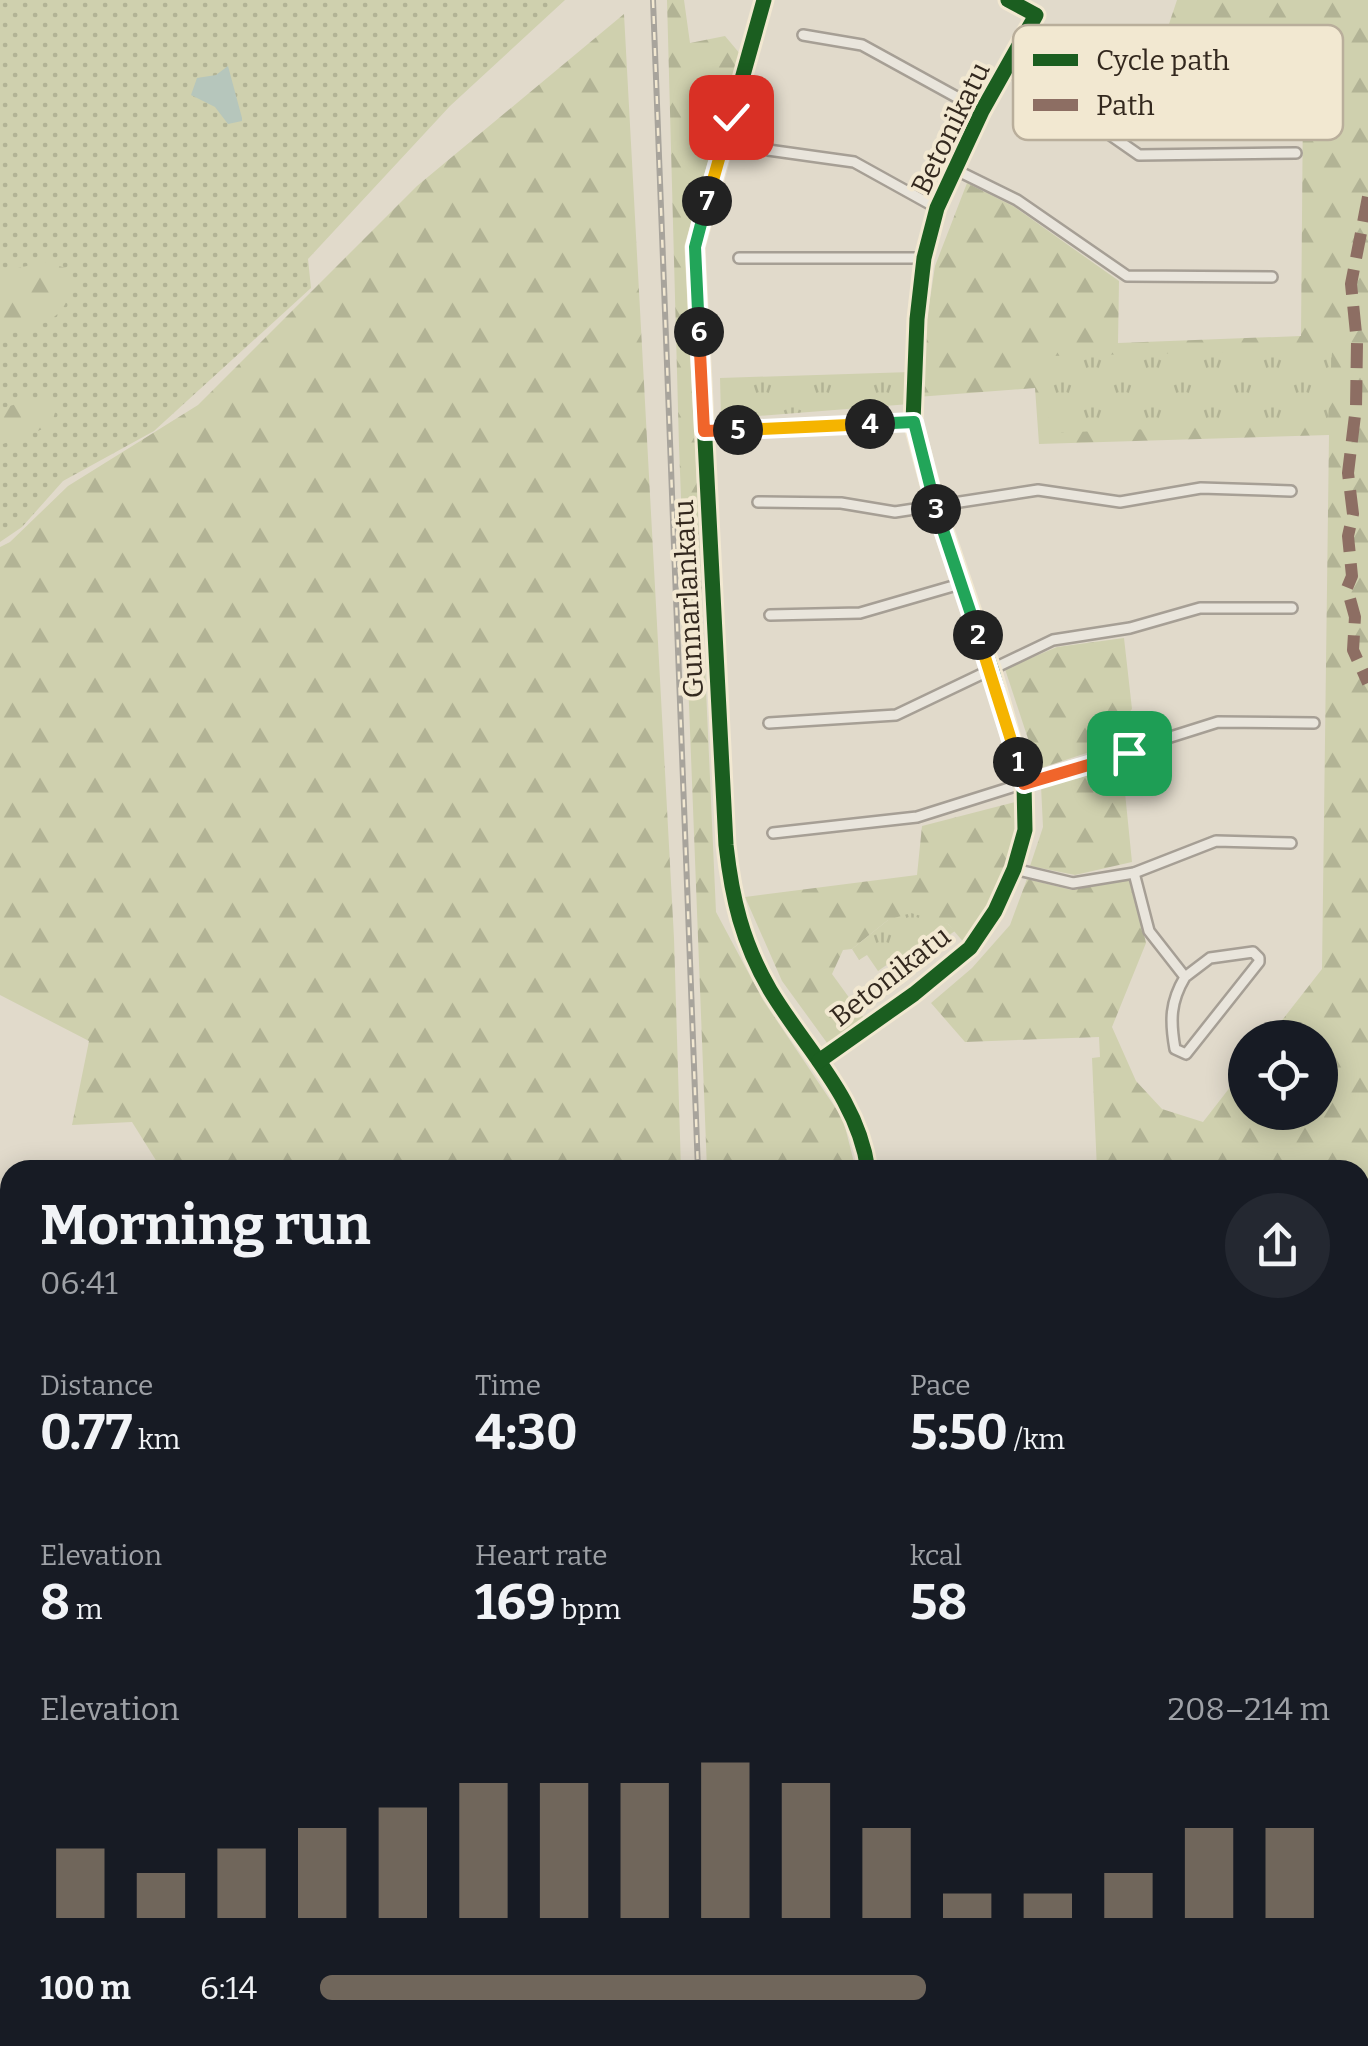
<!DOCTYPE html>
<meta charset="utf-8">
<style>
body{margin:0;font-family:Bitter,serif;background:#242831;color:#f1f3f6;height:100vh;display:flex;flex-direction:column;font-size:38px;white-space:nowrap}
*{box-sizing:border-box;margin:0}
p{font-size:32px;color:#9ea1a6}
.icon{flex:none;width:55px;height:55px;fill:none;stroke:currentColor;stroke-width:2;stroke-linecap:round;stroke-linejoin:round}
.map{position:relative;flex:1;overflow:hidden}
.drawer{position:absolute;left:0px;top:1160px;width:1370px;height:888px;display:flex;flex-direction:column;background:#171b24;border-radius:30px 30px 0 0;box-shadow:0 5px 25px #0003}
.drawer>*{flex:none}
.buttons{position:absolute;left:1228px;top:1020px;display:grid;gap:20px}
.buttons a{display:grid;place-items:center;width:110px;height:110px;border-radius:50%;background:#171b24;box-shadow:0 5px 25px #0003;font-size:50px}
.pin{position:absolute;display:grid;place-items:center;width:85px;height:85px;color:#fff;margin:-42px;border-radius:20px;box-shadow:0 5px 15px #0006}
.km{position:absolute;width:50px;height:50px;margin:-25px;border-radius:50%;background:#222;color:#fff;font-size:28px;line-height:50px;text-align:center}
.round{display:grid;place-items:center;flex:none;width:105px;height:105px;border-radius:52px;background:#242831}
.overview{display:flex;align-items:center;justify-content:space-between;height:170px;padding:0 40px}
h1{font-size:55px;font-weight:700;line-height:75px}
.metrics{display:grid;grid-template-columns:repeat(3,1fr);gap:15px;height:170px;padding:10px 40px}
.metrics div{display:grid;align-content:center}
.metrics b{font-size:50px;font-weight:700}
.metrics small{font-size:28px;font-weight:400}
.metrics p{font-size:28px}
.chart{height:280px;padding:20px 40px}
.chart p{display:flex;justify-content:space-between}
.chart svg{width:100%;height:180px;margin-top:10px;stroke:#70665b;stroke-width:6}
ul{padding:0 40px;list-style:none;font-size:32px}
li{display:grid;grid-template-columns:160px 120px 1fr;align-items:center;height:75px}
li i{height:25px;border-radius:12px;background:#70665b}
.map>svg:first-child{display:block}
.grass{fill:url(#grass-dots)}
.forest{fill:url(#forest-firs)}
.cemetery{fill:url(#cemetery-stones)}
.park{fill:url(#park-tufts)}
.water{fill:#b6c6bc}
.lines{fill:none;stroke-linecap:round;stroke-linejoin:round}
.minor-casing{stroke:#a69f95;stroke-width:14}
.tertiary-casing{stroke:#a69f95;stroke-width:16}
.minor{stroke:#e9e5dc;stroke-width:9}
.tertiary{stroke:#e9e5dc;stroke-width:11}
.rail-casing{stroke:#a8a49c;stroke-width:6}
.rail{stroke:#f2e8d1;stroke-width:2.5;stroke-dasharray:8;stroke-linecap:butt}
.quiet{stroke:#8d6e63;stroke-width:12;stroke-dasharray:25 12;stroke-linecap:butt}
.cycleway-casing{stroke:#f2e8d1;stroke-width:21}
.cycleway{stroke:#1b5e20;stroke-width:15}
.split-1-casing{stroke:#fff;stroke-width:20}
.split-2-casing{stroke:#fff;stroke-width:20}
.split-3-casing{stroke:#fff;stroke-width:20}
.split-4-casing{stroke:#fff;stroke-width:20}
.split-5-casing{stroke:#fff;stroke-width:20}
.split-6-casing{stroke:#fff;stroke-width:20}
.split-7-casing{stroke:#fff;stroke-width:20}
.split-8-casing{stroke:#fff;stroke-width:20}
.split-1{stroke:#f0652b;stroke-width:12}
.split-2{stroke:#f5b400;stroke-width:12}
.split-3{stroke:#22a559;stroke-width:12}
.split-4{stroke:#22a559;stroke-width:12}
.split-5{stroke:#f5b400;stroke-width:12}
.split-6{stroke:#f0652b;stroke-width:12}
.split-7{stroke:#22a559;stroke-width:12}
.split-8{stroke:#f5b400;stroke-width:12}
.labels{text-anchor:middle;stroke-width:8;stroke-linejoin:round;paint-order:stroke}
.street-label{font-size:28px;fill:#33281e;stroke:#f2e8d1}
.key{fill:#f2e8d1;stroke:#b9ae9b;stroke-width:2.5}
.key-label{font-size:28px;fill:#33281e}
</style>
<div class="map">
<svg width="1368" height="2046" viewBox="0 0 1368 2046">
<defs>
<pattern id="grass-dots" width="8" height="8" patternUnits="userSpaceOnUse" patternTransform="scale(2.5)"><rect width="8" height="8" fill="#cfd0ae"/><path d="M2 2h.1M6 6h.1" fill="none" stroke="#b2b395" stroke-width="1.8" stroke-linecap="round"/></pattern>
<pattern id="forest-firs" width="22" height="20" patternUnits="userSpaceOnUse" patternTransform="scale(2.5)"><rect width="22" height="20" fill="#cfd0ae"/><path d="M5 1l3.5 6h-7zM16 11l3.5 6h-7z" fill="#b2b395"/></pattern>
<pattern id="cemetery-stones" width="16" height="16" patternUnits="userSpaceOnUse" patternTransform="scale(2.5)"><rect width="16" height="16" fill="#cacaae"/><path d="M2 7V4a2 2 0 0 1 4 0v3zM10 15v-3a2 2 0 0 1 4 0v3z" fill="#aeae95"/></pattern>
<pattern id="park-tufts" width="24" height="20" patternUnits="userSpaceOnUse" patternTransform="scale(2.5)"><rect width="24" height="20" fill="#cfd0ae"/><path d="M3 7l-1-3M5 7V3M7 7l1-3M15 17l-1-3M17 17v-4M19 17l1-3" fill="none" stroke="#b2b395"/></pattern>
</defs>
<rect width="100%" height="100%" fill="#e1dacb"/>
<path class="grass" d="M 0,0 L 565,0 L 450,106 L 308,259 L 311,288 L 154,431 L 63,481 L 22,527 L 0,542 Z"/>
<g class="forest">
<path d="M 667,0 L 684,0 L 690,43 L 725,36 L 741,55 L 686,243 L 716,912 L 763,1000 L 843,1119 L 856,1170 L 707,1170 L 679,446 Z"/>
<path d="M 1177,0 L 1368,0 L 1368,1466 L 1360,1462 L 1360,1170 L 1097,1170 L 1092,1058 L 1100,1057 L 1099,1037 L 965,1042 L 931,1003 L 972,968 L 1010,925 L 1027,879 L 1072,890 L 1131,879 L 1146,943 L 1112,1027 L 1136,1081 L 1162,1109 L 1203,1122 L 1245,1068 L 1245,1112 L 1320,1112 L 1320,1038 L 1269,1037 L 1322,969 L 1329,435 L 1039,444 L 1035,388 L 904,398 L 923,346 L 935,266 L 967,183 L 1013,206 L 1119,281 L 1118,343 L 1301,336 L 1303,98 L 1147,90 Z"/>
<path d="M 624,14 L 674,938 L 681,1170 L 162,1170 L 132,1122 L 72,1125 L 89,1041 L 0,995 L 0,547 L 10,542 L 68,486 L 198,405 L 417,186 Z"/>
<path d="M 45,262 L 66,268 C 81,316 40,329 0,335 L 0,272 Z"/>
<path d="M 52,393 L 56,409 L 51,426 L 0,445 L 0,409 Z"/>
<path d="M 1124,638 L 1132,709 L 1121,723 L 1117,743 L 1038,769 L 1005,669 L 1057,647 Z"/>
<path d="M 1122,763 L 1132,862 L 1075,875 L 1030,866 L 1043,827 L 1041,786 Z"/>
<path d="M 1019,801 L 1013,860 L 995,902 L 966,945 L 948,924 L 888,920 L 852,949 L 843,950 L 832,974 L 866,1021 L 830,1047 L 782,981 L 745,897 L 917,875 L 922,826 Z"/>
</g>
<path class="cemetery" d="M 1360,1462 L 1368,1466 L 1368,1819 L 1360,1813 Z"/>
<g class="park">
<path d="M 1332,350 L 1328,422 L 1049,433 L 1048,356 Z"/>
<path d="M 911,372 L 910,404 L 721,419 L 720,378 Z"/>
<path d="M 911,913 L 948,924 L 955,931 L 929,949 L 924,943 L 901,960 L 898,957 L 878,971 L 867,955 L 859,960 L 852,949 L 888,920 Z"/>
</g>
<path class="water" d="M 228,66 L 242,118 L 242,121 L 228,124 L 215,107 L 191,95 L 197,78 L 216,75 Z"/>
<g class="lines">
<defs>
<g id="minor">
<path d="M 803,35 L 862,45 L 982,111"/>
<path d="M 1006,69 L 1063,102 L 1139,155 L 1296,153"/>
<path d="M 768,150 L 854,162 L 937,208"/>
<path d="M 954,169 L 1017,200 L 1127,276 L 1272,277"/>
<path d="M 739,258 L 924,258"/>
<path d="M 704,431 L 913,422"/>
<path d="M 758,502 L 841,503 L 895,512 L 1038,490 L 1120,502 L 1201,488 L 1291,491"/>
<path d="M 770,615 L 860,613 L 960,584"/>
<path d="M 769,723 L 896,715 L 1053,640 L 1130,628 L 1200,608 L 1292,608"/>
<path d="M 773,833 L 917,817 L 1218,722 L 1314,723"/>
<path d="M 1014,869 L 1073,883 L 1134,873 L 1216,841 L 1291,843"/>
<path d="M 1134,873 L 1149,931 L 1185,977 L 1210,958 L 1253,952 L 1259,958 L 1259,962 L 1186,1054 L 1175,1049 C 1170,1021 1170,1002 1185,977"/>
<path d="M 819,1061 L 914,994 L 970,948 L 995,911 L 1014,869 L 1025,830 L 1024,784 L 992,671 L 936,507 L 913,422 L 917,319 L 924,258 L 937,208 L 982,111 L 1036,15 L 1008,0"/>
<path d="M 0,1964 L 10,1953"/>
<path d="M 533,2038 L 534,2046"/>
<path d="M 634,2038 L 635,2046"/>
<path d="M 1148,2038 L 1156,2046"/>
<path d="M 1013,2046 L 1039,2038"/>
</g>
<g id="tertiary">
<path d="M 764,0 L 695,247 L 726,845 C 732,898 742,942 770,990 C 806,1050 858,1098 868,1170"/>
<path d="M 0,1203 L 10,1211"/>
<path d="M 1311,2038 L 1322,2046"/>
<path d="M 888,2046 L 888,2038"/>
</g>
</defs>
<use href="#minor" class="minor-casing"/>
<use href="#tertiary" class="tertiary-casing"/>
<use href="#minor" class="minor"/>
<use href="#tertiary" class="tertiary"/>
<defs>
<g id="rail">
<path d="M 653,0 L 698,1170"/>
<path d="M 732,2038 L 733,2046"/>
</g>
</defs>
<use href="#rail" class="rail-casing"/>
<use href="#rail" class="rail"/>
<path class="quiet" d="M 1368,197 L 1351,284 L 1357,343 L 1356,407 L 1348,473 L 1353,514 L 1348,536 L 1352,576 L 1347,588 L 1355,617 L 1353,650 L 1368,683"/>
<defs>
<g id="cycleway">
<path d="M 764,0 L 695,247 L 726,845 C 732,898 742,942 770,990 C 806,1050 858,1098 868,1170"/>
<path d="M 819,1061 L 914,994 L 970,948 L 995,911 L 1014,869 L 1025,830 L 1024,784 L 992,671 L 936,507 L 913,422 L 917,319 L 924,258 L 937,208 L 982,111 L 1036,15 L 1008,0"/>
</g>
</defs>
<use href="#cycleway" class="cycleway-casing"/>
<use href="#cycleway" class="cycleway"/>
</g>
<g class="lines">
<defs>
<path id="split-1" d="M 1018,762 L 1024,784 L 1129,753"/>
<path id="split-2" d="M 978,635 L 1018,762"/>
<path id="split-3" d="M 936,509 L 978,635"/>
<path id="split-4" d="M 870,424 L 914,422 L 936,509"/>
<path id="split-5" d="M 738,430 L 870,424"/>
<path id="split-6" d="M 699,332 L 704,431 L 738,430"/>
<path id="split-7" d="M 699,332 L 695,247 L 707,201"/>
<path id="split-8" d="M 707,201 L 731,117"/>
</defs>
<use href="#split-1" class="split-1-casing"/>
<use href="#split-2" class="split-2-casing"/>
<use href="#split-3" class="split-3-casing"/>
<use href="#split-4" class="split-4-casing"/>
<use href="#split-5" class="split-5-casing"/>
<use href="#split-6" class="split-6-casing"/>
<use href="#split-7" class="split-7-casing"/>
<use href="#split-8" class="split-8-casing"/>
<use href="#split-1" class="split-1"/>
<use href="#split-2" class="split-2"/>
<use href="#split-3" class="split-3"/>
<use href="#split-4" class="split-4"/>
<use href="#split-5" class="split-5"/>
<use href="#split-6" class="split-6"/>
<use href="#split-7" class="split-7"/>
<use href="#split-8" class="split-8"/>
</g>
<g class="labels">
<g class="street-label">
<text transform="translate(950 128) rotate(-64)" y="10">Betonikatu</text>
<text transform="translate(688 599) rotate(-93)" y="10">Gunnarlankatu</text>
<text transform="translate(890 976) rotate(-38)" y="10">Betonikatu</text>
</g>
</g>
<rect x="1013" y="25" width="330" height="115" rx="15" class="key"/>
<rect x="1033" y="54" width="45" height="12" fill="#1b5e20"/>
<rect x="1033" y="99" width="45" height="12" fill="#8d6e63"/>
<g class="key-label">
<text x="1096" y="70">Cycle path</text>
<text x="1096" y="115">Path</text>
</g>
</svg>
<div class="buttons">
<a><svg class="icon" aria-label="locate" viewBox="0 0 24 24"><circle cx="12" cy="12" r="6"/><path d="M12 2v4M12 18v4M2 12h4M18 12h4"/></svg></a>
</div>
<div class="pin" style="left:1129px;top:753px;background:#1e9e55"><svg class="icon" aria-label="arrive" viewBox="0 0 24 24"><path d="M6 21V4h12l-3 4 3 4H6"/></svg></div>
<div class="pin" style="left:731px;top:117px;background:#d93025"><svg class="icon" aria-label="check" viewBox="0 0 24 24"><path d="M5 12l5 5 9-10"/></svg></div>
<b class="km" style="left:1018px;top:762px">1</b>
<b class="km" style="left:978px;top:635px">2</b>
<b class="km" style="left:936px;top:509px">3</b>
<b class="km" style="left:870px;top:424px">4</b>
<b class="km" style="left:738px;top:430px">5</b>
<b class="km" style="left:699px;top:332px">6</b>
<b class="km" style="left:707px;top:201px">7</b>
<section class="drawer">
<div class="overview"><div><h1>Morning run</h1><p>06:41</p></div><a class="round"><svg class="icon" aria-label="share" viewBox="0 0 24 24"><path d="M12 15V3M7 8l5-5 5 5M5 13v7h14v-7"/></svg></a></div>
<div class="metrics">
<div><p>Distance</p><b>0.77<small> km</small></b></div>
<div><p>Time</p><b>4:30</b></div>
<div><p>Pace</p><b>5:50<small> /km</small></b></div>
</div>
<div class="metrics">
<div><p>Elevation</p><b>8<small> m</small></b></div>
<div><p>Heart rate</p><b>169<small> bpm</small></b></div>
<div><p>kcal</p><b>58</b></div>
</div>
<div class="chart"><p><span>Elevation</span>208–214 m</p>
<svg viewBox="0 0 160 44" preserveAspectRatio="none"><path d="M5 44V27M15 44V33M25 44V27M35 44V22M45 44V17M55 44V11M65 44V11M75 44V11M85 44V6M95 44V11M105 44V22M115 44V38M125 44V38M135 44V33M145 44V22M155 44V22"/></svg>
</div>
<ul>
<li><b>100 m</b>6:14<i style="width:60%"></i></li>
</ul>
</section>
</div>
